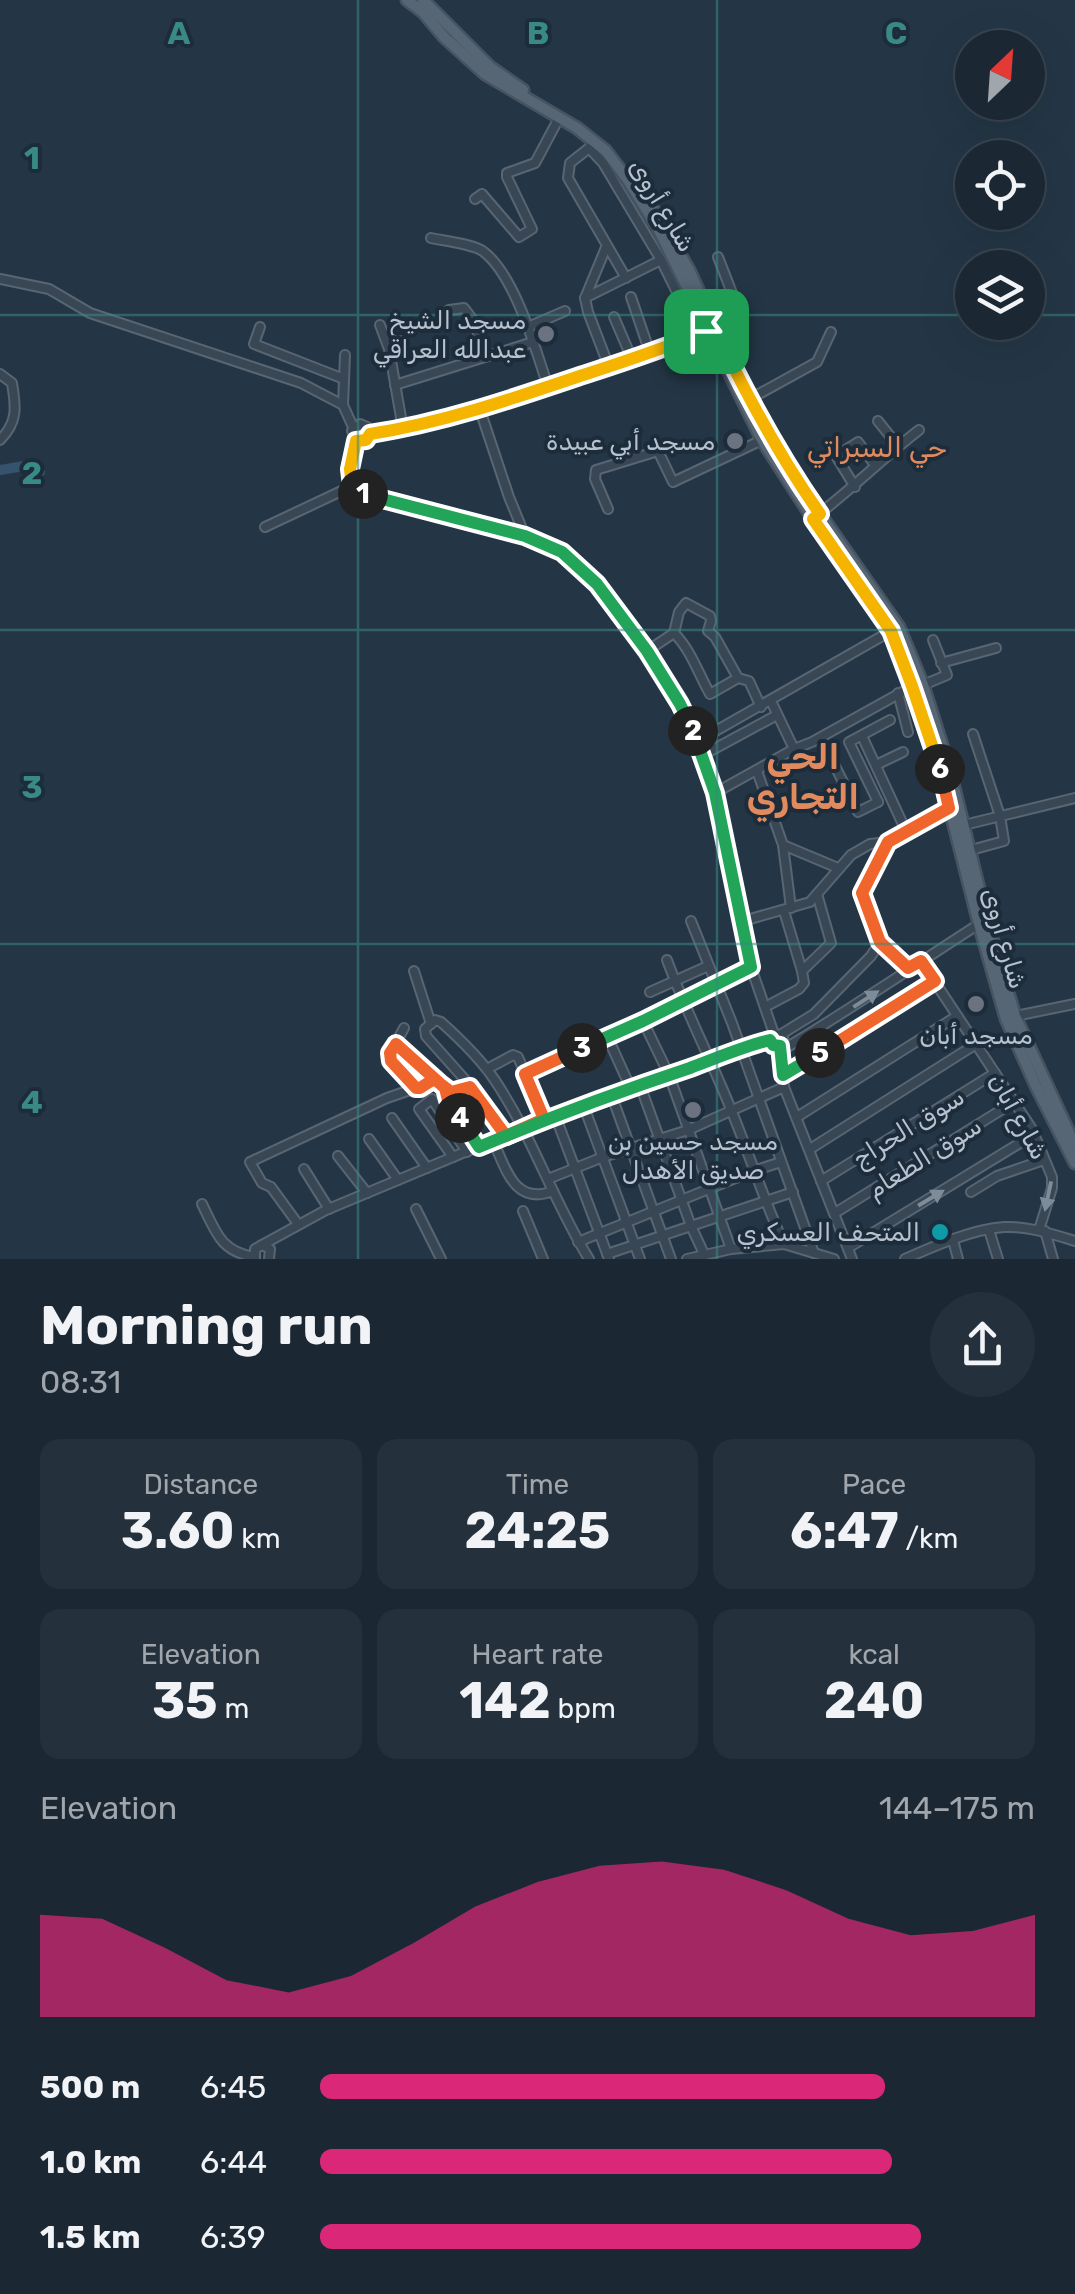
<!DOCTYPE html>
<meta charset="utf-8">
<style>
body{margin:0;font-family:Rubik,Vazirmatn,sans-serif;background:#24303c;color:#f1f3f6;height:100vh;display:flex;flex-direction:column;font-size:38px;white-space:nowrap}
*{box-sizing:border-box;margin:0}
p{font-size:32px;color:#a0a6ac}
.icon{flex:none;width:55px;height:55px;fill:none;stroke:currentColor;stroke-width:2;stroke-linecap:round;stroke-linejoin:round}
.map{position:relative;height:1259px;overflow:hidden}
.panel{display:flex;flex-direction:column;background:#1b2834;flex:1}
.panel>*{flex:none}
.needle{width:65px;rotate:25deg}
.tools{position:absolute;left:955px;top:30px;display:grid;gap:20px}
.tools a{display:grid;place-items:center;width:90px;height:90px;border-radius:50%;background:#1b2834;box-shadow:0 10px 40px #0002,0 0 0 2px #39444f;font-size:50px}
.pin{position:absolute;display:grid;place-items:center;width:85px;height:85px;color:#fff;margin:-42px;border-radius:20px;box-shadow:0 5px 15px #0006}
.km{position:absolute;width:50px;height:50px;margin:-25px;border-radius:50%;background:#222;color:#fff;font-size:28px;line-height:50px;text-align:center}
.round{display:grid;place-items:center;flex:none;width:105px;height:105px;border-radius:52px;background:#24303c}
.overview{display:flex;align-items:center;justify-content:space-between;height:170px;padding:0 40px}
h1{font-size:55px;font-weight:700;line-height:75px}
.stats{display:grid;grid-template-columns:repeat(3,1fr);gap:15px;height:170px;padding:10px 40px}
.stats div{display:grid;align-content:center;border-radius:20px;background:#24303c;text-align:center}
.stats b{font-size:50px;font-weight:700}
.stats small{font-size:28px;font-weight:400}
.stats p{font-size:28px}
.chart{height:280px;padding:20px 40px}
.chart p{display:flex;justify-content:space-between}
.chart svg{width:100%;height:180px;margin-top:10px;fill:#db2777;opacity:.7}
ul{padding:0 40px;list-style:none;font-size:32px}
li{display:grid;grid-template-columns:160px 120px 1fr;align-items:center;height:75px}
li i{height:25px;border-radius:12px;background:#db2777}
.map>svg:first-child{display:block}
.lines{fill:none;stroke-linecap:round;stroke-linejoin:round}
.river{stroke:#36536e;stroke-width:10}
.minor-casing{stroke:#586572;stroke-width:12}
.major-casing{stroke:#465361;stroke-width:15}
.minor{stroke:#394755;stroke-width:8}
.major{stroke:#576675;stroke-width:10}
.oneway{fill:#7e8b98}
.split-1-casing{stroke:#fff;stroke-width:20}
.split-2-casing{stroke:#fff;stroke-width:20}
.split-3-casing{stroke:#fff;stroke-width:20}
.split-4-casing{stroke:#fff;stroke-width:20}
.split-5-casing{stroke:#fff;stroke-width:20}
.split-6-casing{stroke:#fff;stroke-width:20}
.split-7-casing{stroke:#fff;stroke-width:20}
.split-1{stroke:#f5b400;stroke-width:12}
.split-2{stroke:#22a559;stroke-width:12}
.split-3{stroke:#22a559;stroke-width:12}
.split-4{stroke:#f0652b;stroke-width:12}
.split-5{stroke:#22a559;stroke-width:12}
.split-6{stroke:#f0652b;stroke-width:12}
.split-7{stroke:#f5b400;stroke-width:12}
.grid{fill:none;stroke:#398986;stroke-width:2.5;stroke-opacity:0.55}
.worship-dot{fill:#6b7280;stroke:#1d2c3a;stroke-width:4}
.culture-dot{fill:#0f9aa8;stroke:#1d2c3a;stroke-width:4}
.labels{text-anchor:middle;stroke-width:8;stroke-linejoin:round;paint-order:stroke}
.street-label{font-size:25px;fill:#b7c2ce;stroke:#1d2c3a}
.poi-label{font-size:25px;fill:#b7c2ce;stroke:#1d2c3a;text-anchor:end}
.neighbourhood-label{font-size:28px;fill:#e18a5e;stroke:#1d2c3a}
.district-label{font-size:35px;font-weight:bold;fill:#e18a5e;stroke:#1d2c3a}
.grid-label{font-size:32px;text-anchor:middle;font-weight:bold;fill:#398986;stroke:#1d2c3a;stroke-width:8;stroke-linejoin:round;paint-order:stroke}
</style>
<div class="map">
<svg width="1075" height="1259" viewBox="0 0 1075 1259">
<rect width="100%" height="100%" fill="#243646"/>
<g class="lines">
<path class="river" d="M 0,470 L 24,466 L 40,472"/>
<defs>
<g id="minor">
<path d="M 475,199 L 482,194 L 519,237 L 532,229 L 507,177 L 507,173 L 535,163 L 559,118"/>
<path d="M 431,238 C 444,241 474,244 484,252 C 515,276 536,350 548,387"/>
<path d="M 607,245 L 585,298 L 661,260 L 603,163 L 589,148 L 570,163 L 568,178 L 626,278"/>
<path d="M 661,260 L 698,335"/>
<path d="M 0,279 L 49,289 L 90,313 L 301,383 L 343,405 L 353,427"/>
<path d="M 631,297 L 650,353"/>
<path d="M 585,298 L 588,312 L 609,367"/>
<path d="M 449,310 L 464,308 L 473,320 L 487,356"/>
<path d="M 614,317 L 632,359"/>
<path d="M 380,325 L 389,349 L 403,429"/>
<path d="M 260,327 L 254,344 L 344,379"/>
<path d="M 528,327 L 565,311"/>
<path d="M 714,327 L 739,311 L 718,257"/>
<path d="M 0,374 L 12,383 C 16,407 18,422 0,440"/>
<path d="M 395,385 L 533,342"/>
<path d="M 748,400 L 817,362 L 831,332"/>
<path d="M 343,405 L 345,355"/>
<path d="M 480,410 L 509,497 L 525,536"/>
<path d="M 878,421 L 898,446"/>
<path d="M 370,434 C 441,423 509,400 577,378 C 620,363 665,350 707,331"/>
<path d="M 352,486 L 364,495 L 525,536 L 563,552 L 597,584 L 647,651 L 679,704 L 698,741 L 715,793 L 751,967 L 774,1034"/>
<path d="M 352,486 L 351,469 L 356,441 L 352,431 L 360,424 L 367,427 L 370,434 L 367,440 L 356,441"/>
<path d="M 855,487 L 836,456 L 858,442 L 875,465"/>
<path d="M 608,509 L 595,479 L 596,470 L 658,451 L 673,482 L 762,440"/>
<path d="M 819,514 C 854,487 884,457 919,430"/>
<path d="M 265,527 L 352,486"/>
<path d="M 674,633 L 679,612 L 686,603 L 710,616 L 711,621 L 708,631 L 715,637 L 738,678"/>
<path d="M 647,651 L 674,633 C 691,650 698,673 710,694 L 738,678 L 749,681 L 761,707"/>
<path d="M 941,663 L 996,648"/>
<path d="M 923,685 L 947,675 L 933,640"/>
<path d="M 898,693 L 908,732"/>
<path d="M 862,736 L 906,831"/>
<path d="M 698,741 L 891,631"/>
<path d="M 794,749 L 812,742 L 913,686"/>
<path d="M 828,752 L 858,812 L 878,802"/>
<path d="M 703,755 L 777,715"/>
<path d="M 876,765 L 903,752"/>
<path d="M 757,771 L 783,845 L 838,868"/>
<path d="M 715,793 L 794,749 L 771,701"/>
<path d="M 878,802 L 849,742 L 890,720"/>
<path d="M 964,825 L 1075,798"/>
<path d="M 888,842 L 861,893 L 880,942 L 908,968"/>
<path d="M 783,845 L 791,908"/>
<path d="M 971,850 L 1004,841 L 1000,816 L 973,734"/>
<path d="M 784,911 L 802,971"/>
<path d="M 691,921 L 732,1023 L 814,1253"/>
<path d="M 743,921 L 810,902 L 851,855 L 870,844 L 888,842 L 949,808"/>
<path d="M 667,960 C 686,1012 712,1061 732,1112 C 750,1156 764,1201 784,1244"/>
<path d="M 921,961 L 1032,1129 L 1052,1177 L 1052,1188 L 1039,1230"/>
<path d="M 414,971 L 431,1024"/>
<path d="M 650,992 L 708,966"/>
<path d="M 765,1007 L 799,989 L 804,983 L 802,971 L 831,943 L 817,894"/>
<path d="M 1015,1016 L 1075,1004"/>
<path d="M 643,1021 L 669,1075 L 731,1249"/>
<path d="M 404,1028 L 389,1056 L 416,1088"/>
<path d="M 780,1035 L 814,1014 L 871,956 L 880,942"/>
<path d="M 607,1036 L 631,1089"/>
<path d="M 783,1043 L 789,1046 C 854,1007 915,965 979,924"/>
<path d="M 396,1044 L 433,1079"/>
<path d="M 779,1046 L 775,1046 L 770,1042 L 774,1034 L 780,1035 L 783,1038 L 779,1046 L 784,1087 L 852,1259"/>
<path d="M 487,1069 L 513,1055 L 518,1057 L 544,1119"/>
<path d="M 525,1073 L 643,1021 L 751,967"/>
<path d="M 783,1075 L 935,981"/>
<path d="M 640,1085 L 691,1226 L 704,1254"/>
<path d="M 445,1091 L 448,1100 L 479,1147"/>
<path d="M 611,1094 L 671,1259"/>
<path d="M 583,1104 L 640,1259"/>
<path d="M 555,1115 L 609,1259"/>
<path d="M 797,1117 L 957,1016"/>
<path d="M 392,1118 L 427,1168"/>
<path d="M 505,1136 L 467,1082 L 426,1036 L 425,1029 L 435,1020 L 441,1022 C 460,1039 479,1057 494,1079 C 532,1135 553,1201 589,1259"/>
<path d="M 369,1139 L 398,1180"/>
<path d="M 493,1141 C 506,1168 514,1206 553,1191"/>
<path d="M 810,1149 L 976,1044"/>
<path d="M 338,1156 L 367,1193"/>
<path d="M 453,1157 L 419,1109 L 432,1099 L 467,1152"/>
<path d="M 304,1169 L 329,1209"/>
<path d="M 548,1179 L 603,1157 L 688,1130 L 784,1087"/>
<path d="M 821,1181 L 995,1073"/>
<path d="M 971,1192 L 997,1176 L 1044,1160"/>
<path d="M 202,1204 C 216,1232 220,1251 254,1257"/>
<path d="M 416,1209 L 441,1259"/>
<path d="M 523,1211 L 543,1259"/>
<path d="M 835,1213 L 1014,1102"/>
<path d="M 298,1224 L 271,1187 L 262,1183 L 250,1162 L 387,1098 L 416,1088 L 420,1089 L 433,1079 L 451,1092 L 470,1087"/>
<path d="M 989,1230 L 998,1259"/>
<path d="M 1045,1231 L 1053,1259"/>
<path d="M 953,1240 L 958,1259"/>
<path d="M 578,1242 L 753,1171 L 781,1162"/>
<path d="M 262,1245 L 326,1210 L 544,1119 L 710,1061 L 739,1047 L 770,1040"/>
<path d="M 848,1248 L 1033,1135"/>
<path d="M 607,1254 L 793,1192"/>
<path d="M 255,1259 L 255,1249 L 262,1245 L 270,1249 L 269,1259"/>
<path d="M 687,1259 L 731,1249 L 784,1244 L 834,1259"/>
<path d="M 905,1259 C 934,1246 973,1229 1004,1227 C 1029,1226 1052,1234 1075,1241"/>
</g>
<g id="major">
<path d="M 407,0 L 423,12 L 444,37 L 485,74 L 577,128 L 606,151 L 628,180 L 658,228 L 762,440 L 813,519 L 891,631 L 913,686 L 941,774 L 979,924 L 1006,1019 L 1036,1086 L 1075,1163"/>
<path d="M 423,0 L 490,67 L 523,90"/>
<path d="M 654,210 L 689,270 L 745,392"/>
<path d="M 752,407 L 792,474 L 899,627 L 923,685 L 949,767 L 987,921 L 1015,1016 L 1075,1146"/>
</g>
</defs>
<use href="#minor" class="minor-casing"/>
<use href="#major" class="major-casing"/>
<use href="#minor" class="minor"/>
<use href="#major" class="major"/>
</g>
<defs><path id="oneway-solid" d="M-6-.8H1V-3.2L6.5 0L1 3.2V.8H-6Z" transform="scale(2.5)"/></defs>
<g class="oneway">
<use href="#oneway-solid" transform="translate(866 999) rotate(-33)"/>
<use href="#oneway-solid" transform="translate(1048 1196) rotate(102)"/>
<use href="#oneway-solid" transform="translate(931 1198) rotate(-31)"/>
</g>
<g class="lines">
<defs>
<path id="split-1" d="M 363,494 L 352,486 L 350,469 L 356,441 L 366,440 L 370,434 C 441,423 509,400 577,377 C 620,363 664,349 706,331"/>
<path id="split-2" d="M 363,494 L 525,536 L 562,552 L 597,584 L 647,651 L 680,704 L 693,731"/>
<path id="split-3" d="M 582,1048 L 643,1021 L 751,967 L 715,793 L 693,731"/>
<path id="split-4" d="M 460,1118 L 448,1100 L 445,1088 L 396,1044 L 390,1053 L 391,1061 L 416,1088 L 420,1088 L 434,1079 L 451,1092 L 470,1087 L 506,1136 L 544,1119 L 525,1074 L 582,1048"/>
<path id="split-5" d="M 460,1118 L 479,1147 C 548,1118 618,1092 690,1068 C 717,1058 742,1047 770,1040 L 773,1045 L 780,1046 L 783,1075 L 820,1053"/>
<path id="split-6" d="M 820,1053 L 935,981 L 921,961 L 908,968 L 880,942 L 862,893 L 888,842 L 949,808 L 940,769"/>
<path id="split-7" d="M 706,331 L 714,327 C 745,393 778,454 820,514 L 813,519 L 891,631 L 912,686 L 940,769"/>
</defs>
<use href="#split-1" class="split-1-casing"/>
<use href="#split-2" class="split-2-casing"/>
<use href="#split-3" class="split-3-casing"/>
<use href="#split-4" class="split-4-casing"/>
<use href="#split-5" class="split-5-casing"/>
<use href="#split-6" class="split-6-casing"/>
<use href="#split-7" class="split-7-casing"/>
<use href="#split-1" class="split-1"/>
<use href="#split-2" class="split-2"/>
<use href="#split-3" class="split-3"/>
<use href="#split-4" class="split-4"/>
<use href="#split-5" class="split-5"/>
<use href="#split-6" class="split-6"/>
<use href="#split-7" class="split-7"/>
</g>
<path class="grid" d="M 358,0 L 358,1259M 717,0 L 717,1259M 0,315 L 972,315M 1028,315 L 1075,315M 0,630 L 1075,630M 0,944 L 1075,944"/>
<g class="worship-dot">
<circle cx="546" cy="334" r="10"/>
<circle cx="735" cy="441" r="10"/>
<circle cx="976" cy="1004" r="10"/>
<circle cx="693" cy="1110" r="10"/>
</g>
<circle class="culture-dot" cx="940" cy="1232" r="10"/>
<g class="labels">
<g class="street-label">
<text transform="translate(663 205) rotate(59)" y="9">شارع أروى</text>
<text transform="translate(1005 938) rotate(74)" y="9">شارع أروى</text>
<text transform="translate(1019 1116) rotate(61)" y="9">شارع أبان</text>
<text transform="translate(908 1127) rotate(-32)" y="9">سوق الحراج</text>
<text transform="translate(924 1157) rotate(-32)" y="9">سوق الطعام</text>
</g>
<g class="poi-label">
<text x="526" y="329">مسجد الشيخ<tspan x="526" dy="29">عبدالله العراقي</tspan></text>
<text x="715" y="450">مسجد أبي عبيدة</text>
<text x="976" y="1044" text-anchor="middle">مسجد أبان</text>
<text x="693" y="1150" text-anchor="middle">مسجد حسين بن<tspan x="693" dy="29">صديق الأهدل</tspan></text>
<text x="920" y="1241">المتحف العسكري</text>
</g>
<g class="neighbourhood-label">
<text x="877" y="457">حي السبراتي</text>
</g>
<g class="district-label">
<text x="803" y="769">الحي<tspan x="803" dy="40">التجاري</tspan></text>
</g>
</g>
<g class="grid-label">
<text x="179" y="44">A</text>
<text x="538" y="44">B</text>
<text x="896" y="44">C</text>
<text x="32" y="169">1</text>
<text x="32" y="484">2</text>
<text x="32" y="798">3</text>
<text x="32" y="1113">4</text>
</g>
</svg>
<div class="tools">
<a><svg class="needle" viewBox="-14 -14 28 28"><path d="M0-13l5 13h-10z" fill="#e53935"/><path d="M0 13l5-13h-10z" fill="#a0a6ac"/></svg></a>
<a><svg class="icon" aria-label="locate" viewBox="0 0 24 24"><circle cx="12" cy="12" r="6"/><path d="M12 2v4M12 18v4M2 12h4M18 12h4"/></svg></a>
<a><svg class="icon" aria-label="layers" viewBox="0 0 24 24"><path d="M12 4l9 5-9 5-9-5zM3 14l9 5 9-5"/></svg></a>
</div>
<div class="pin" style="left:706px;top:331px;background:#1e9e55"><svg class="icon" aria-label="arrive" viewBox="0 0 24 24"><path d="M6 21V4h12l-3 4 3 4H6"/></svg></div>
<b class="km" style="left:363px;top:494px">1</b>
<b class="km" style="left:693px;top:731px">2</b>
<b class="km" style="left:582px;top:1048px">3</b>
<b class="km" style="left:460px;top:1118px">4</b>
<b class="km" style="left:820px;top:1053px">5</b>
<b class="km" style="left:940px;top:769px">6</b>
</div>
<section class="panel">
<div class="overview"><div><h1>Morning run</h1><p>08:31</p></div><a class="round"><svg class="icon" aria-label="share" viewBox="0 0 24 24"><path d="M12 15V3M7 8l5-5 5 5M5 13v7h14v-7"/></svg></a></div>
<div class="stats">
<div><p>Distance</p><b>3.60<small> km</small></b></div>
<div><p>Time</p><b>24:25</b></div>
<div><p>Pace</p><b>6:47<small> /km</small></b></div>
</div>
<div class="stats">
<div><p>Elevation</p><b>35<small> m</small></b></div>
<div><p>Heart rate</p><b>142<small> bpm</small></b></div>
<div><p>kcal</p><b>240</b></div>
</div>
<div class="chart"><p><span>Elevation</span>144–175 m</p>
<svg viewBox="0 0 160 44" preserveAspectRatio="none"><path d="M0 44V19L10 20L20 27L30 35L40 38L50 34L60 26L70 17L80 11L90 7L100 6L110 8L120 13L130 20L140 24L150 23L160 19V44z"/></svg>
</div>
<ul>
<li><b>500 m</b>6:45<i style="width:79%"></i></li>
<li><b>1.0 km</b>6:44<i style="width:80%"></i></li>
<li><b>1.5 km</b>6:39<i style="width:84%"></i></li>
</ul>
</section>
